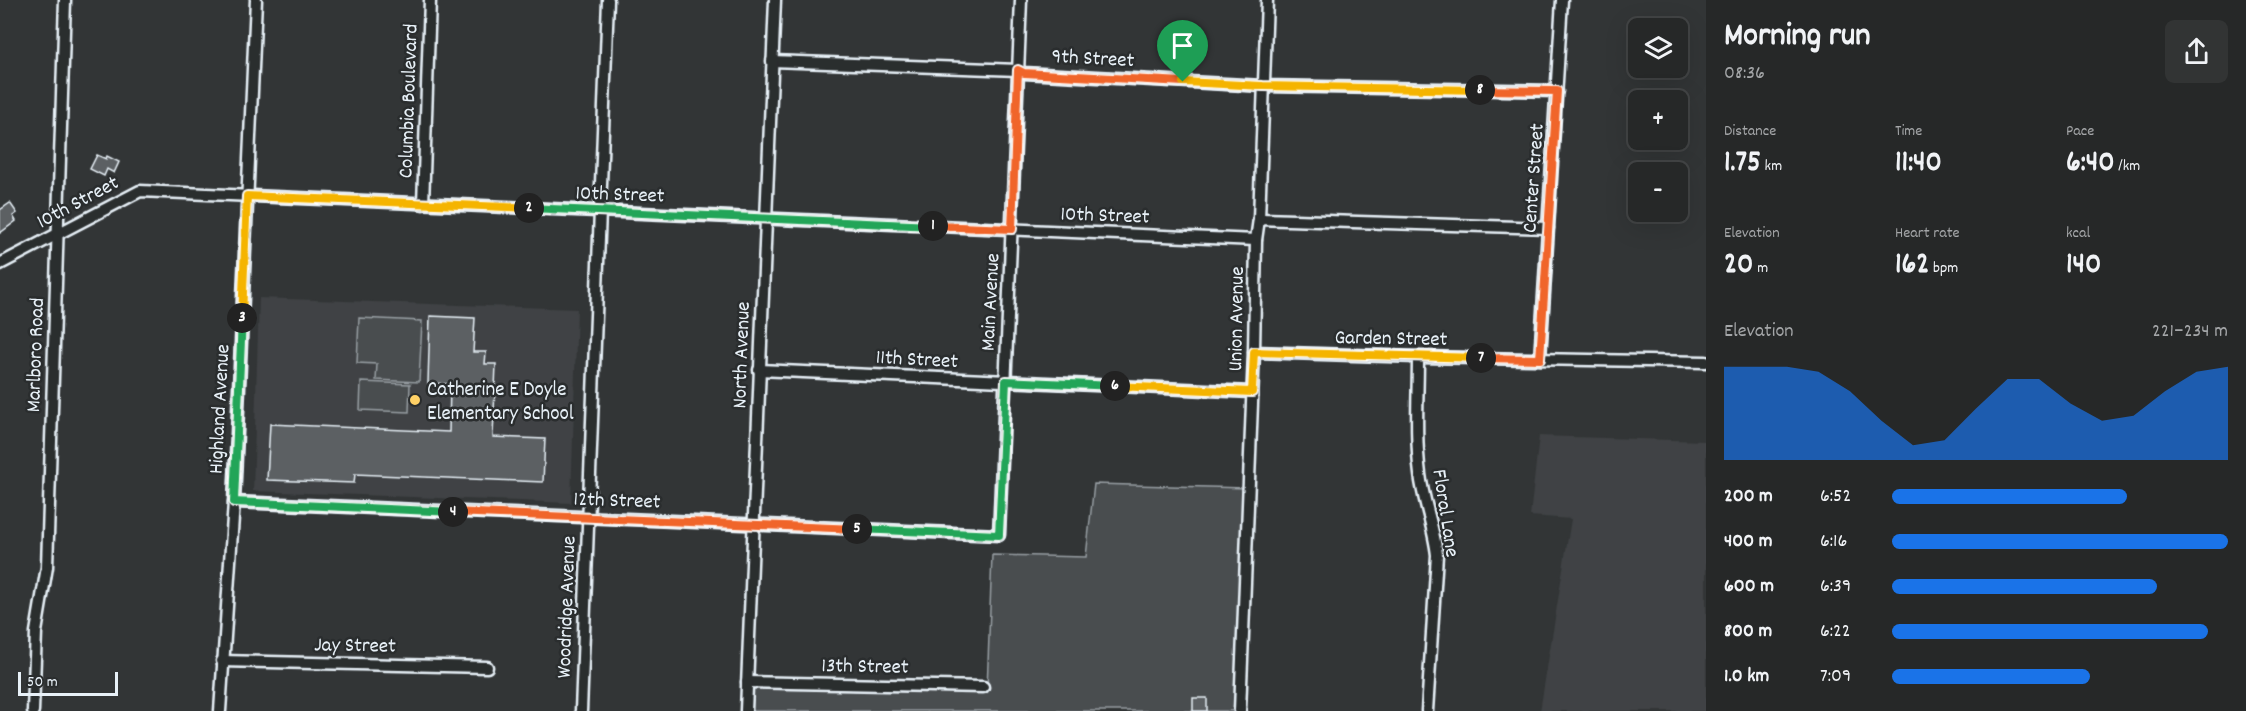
<!DOCTYPE html>
<meta charset="utf-8">
<style>
body{margin:0;font-family:Dekko,sans-serif;background:#323434;color:#f1f3f6;height:100vh;display:flex;flex-direction:column;font-size:22px;white-space:nowrap}
*{box-sizing:border-box;margin:0}
p{font-size:20px;color:#a4a6a8}
.icon{flex:none;width:33px;height:33px;fill:none;stroke:currentColor;stroke-width:2;stroke-linecap:round;stroke-linejoin:round}
.map{position:relative;flex:1;overflow:hidden}
.panel{display:flex;flex-direction:column;background:#262828;width:540px}
.panel>*{flex:none}
.fabs{position:absolute;left:1628px;top:18px;display:grid;gap:12px}
.fabs a{display:grid;place-items:center;width:60px;height:60px;border-radius:9px;background:#262828;box-shadow:0 6px 24px #0002,0 0 0 2px #424445;font-size:30px}
.scale{position:absolute;left:18px;bottom:15px;width:100px;box-sizing:border-box;padding-left:6px;border:3px solid #e8f1f8;border-top:0;font-size:16px;line-height:21px;white-space:nowrap;color:#e8f1f8;-webkit-text-stroke:4px #2a2d2e;paint-order:stroke}
.pin{position:absolute;display:grid;place-items:center;width:51px;height:51px;color:#fff;margin:-62px -26px;border-radius:50% 50% 50% 0;rotate:-45deg;box-shadow:0 0 6px #0007}
.pin .icon{rotate:45deg}
.km{position:absolute;width:30px;height:30px;margin:-15px;border-radius:50%;background:#222;color:#fff;font-size:16px;line-height:30px;text-align:center}
.round{display:grid;place-items:center;flex:none;width:63px;height:63px;border-radius:9px;background:#323434}
.head{display:flex;align-items:center;justify-content:space-between;height:102px;padding:0 18px}
h1{font-size:33px;font-weight:700;line-height:45px}
.metrics{display:grid;grid-template-columns:repeat(3,1fr);gap:9px;height:102px;padding:6px 18px}
.metrics div{display:grid;align-content:center}
.metrics b{font-size:30px;font-weight:700}
.metrics small{font-size:16px;font-weight:400}
.metrics p{font-size:16px}
.chart{height:168px;padding:12px 18px}
.chart p{display:flex;justify-content:space-between}
.chart svg{width:100%;height:108px;margin-top:6px;fill:#1a73e8;opacity:.7}
ul{padding:0 18px;list-style:none;font-size:20px}
li{display:grid;grid-template-columns:96px 72px 1fr;align-items:center;height:45px}
li i{height:15px;border-radius:8px;background:#1a73e8}
main{display:flex;flex:1;min-height:0}
.map>svg:first-child{display:block}
.built{fill:#3f4244}
.green{fill:#494d4f;stroke:#989fa4;stroke-width:1.5}
.building{fill:#5c6063;stroke:#e8f1f8;stroke-width:1.5}
.lines{fill:none;stroke-linecap:round;stroke-linejoin:round}
.street-casing{stroke:#e8f1f8;stroke-width:15}
.street{stroke:#2a2d2e;stroke-width:10}
.split-1-casing{stroke:#fff;stroke-width:12}
.split-2-casing{stroke:#fff;stroke-width:12}
.split-3-casing{stroke:#fff;stroke-width:12}
.split-4-casing{stroke:#fff;stroke-width:12}
.split-5-casing{stroke:#fff;stroke-width:12}
.split-6-casing{stroke:#fff;stroke-width:12}
.split-7-casing{stroke:#fff;stroke-width:12}
.split-8-casing{stroke:#fff;stroke-width:12}
.split-9-casing{stroke:#fff;stroke-width:12}
.split-1{stroke:#f0652b;stroke-width:8}
.split-2{stroke:#22a559;stroke-width:8}
.split-3{stroke:#f5b400;stroke-width:8}
.split-4{stroke:#22a559;stroke-width:8}
.split-5{stroke:#f0652b;stroke-width:8}
.split-6{stroke:#22a559;stroke-width:8}
.split-7{stroke:#f5b400;stroke-width:8}
.split-8{stroke:#f0652b;stroke-width:8}
.split-9{stroke:#f5b400;stroke-width:8}
.poi-dot{fill:#ffd166;stroke:#2a2d2e;stroke-width:2}
.labels{text-anchor:middle;stroke-width:5;stroke-linejoin:round;paint-order:stroke}
.street-label{font-size:21px;fill:#e8f1f8;stroke:#2a2d2e}
.poi-label{font-size:21px;fill:#e8f1f8;stroke:#2a2d2e;text-anchor:start}
</style>
<main>
<div class="map">
<svg width="1706" height="711" viewBox="0 0 1706 711">
<rect width="100%" height="100%" fill="#323536"/>
<filter id="ink" filterUnits="userSpaceOnUse"><feTurbulence type="fractalNoise" baseFrequency=".0167" numOctaves="2"/><feDisplacementMap in="SourceGraphic" scale="12" xChannelSelector="R" yChannelSelector="G"/><feConvolveMatrix kernelMatrix="1 2 1 2 8 2 1 2 1" color-interpolation-filters="sRGB"/></filter>
<g filter="url(#ink)">
<g class="built">
<path d="M 259,298 L 577,309 L 571,503 L 253,491 Z"/>
<path d="M 1539,436 L 1706,441 L 1706,711 L 1540,711 L 1571,519 L 1530,516 Z"/>
</g>
<g class="green">
<path d="M 359,318 L 422,321 L 419,382 L 376,380 L 377,364 L 357,363 Z"/>
<path d="M 361,382 L 410,384 L 409,412 L 360,410 Z"/>
<path d="M 1094,484 L 1246,488 L 1236,711 L 743,711 L 744,678 L 987,690 L 992,555 L 1086,557 Z"/>
</g>
<g class="building">
<path d="M 97,155 L 106,159 L 107,156 L 119,162 L 114,173 L 107,169 L 104,176 L 90,169 Z"/>
<path d="M 10,203 L 17,213 L 13,216 L 16,221 L 0,233 L 0,210 Z"/>
<path d="M 430,316 L 475,318 L 473,352 L 486,352 L 485,364 L 496,364 L 493,437 L 545,439 L 543,482 L 355,474 L 354,483 L 267,480 L 270,424 L 449,432 L 450,384 L 428,383 Z"/>
<rect x="1193" y="698" width="14" height="13"/>
</g>
<g class="lines">
<defs>
<g id="street">
<path d="M 772,61 L 1018,70 L 1024,73 L 1263,86 L 1557,91"/>
<path d="M 423,204 L 430,0"/>
<path d="M 1259,219 L 1548,228"/>
<path d="M 0,264 L 140,191 L 1256,240"/>
<path d="M 1254,352 L 1418,357 L 1706,362"/>
<path d="M 1418,357 C 1418,396 1415,436 1420,474 C 1423,501 1434,527 1437,555 L 1427,711"/>
<path d="M 1540,359 L 1562,0"/>
<path d="M 759,370 L 1252,392"/>
<path d="M 234,502 L 999,535 L 1021,0"/>
<path d="M 222,661 L 487,667"/>
<path d="M 747,682 L 983,687"/>
<path d="M 33,711 L 36,632 L 47,567 L 65,0"/>
<path d="M 220,711 L 234,502 L 256,0"/>
<path d="M 581,711 L 608,0"/>
<path d="M 746,711 L 775,0"/>
<path d="M 1240,711 L 1254,352 L 1256,240 L 1259,219 L 1267,0"/>
</g>
</defs>
<use href="#street" class="street-casing"/>
<use href="#street" class="street"/>
</g>
</g>
<g class="lines" filter="url(#ink)">
<defs>
<path id="split-1" d="M 933,226 L 1012,229 L 1018,70 L 1024,73 L 1183,82"/>
<path id="split-2" d="M 529,208 L 933,226"/>
<path id="split-3" d="M 242,318 L 247,196 L 529,208"/>
<path id="split-4" d="M 242,318 L 234,502 L 453,512"/>
<path id="split-5" d="M 453,512 L 857,529"/>
<path id="split-6" d="M 857,529 L 999,535 L 1006,381 L 1115,386"/>
<path id="split-7" d="M 1115,386 L 1252,392 L 1254,352 L 1481,358"/>
<path id="split-8" d="M 1480,90 L 1557,91 L 1540,359 L 1481,358"/>
<path id="split-9" d="M 1183,82 L 1263,86 L 1480,90"/>
</defs>
<use href="#split-1" class="split-1-casing"/>
<use href="#split-2" class="split-2-casing"/>
<use href="#split-3" class="split-3-casing"/>
<use href="#split-4" class="split-4-casing"/>
<use href="#split-5" class="split-5-casing"/>
<use href="#split-6" class="split-6-casing"/>
<use href="#split-7" class="split-7-casing"/>
<use href="#split-8" class="split-8-casing"/>
<use href="#split-9" class="split-9-casing"/>
<use href="#split-1" class="split-1"/>
<use href="#split-2" class="split-2"/>
<use href="#split-3" class="split-3"/>
<use href="#split-4" class="split-4"/>
<use href="#split-5" class="split-5"/>
<use href="#split-6" class="split-6"/>
<use href="#split-7" class="split-7"/>
<use href="#split-8" class="split-8"/>
<use href="#split-9" class="split-9"/>
</g>
<circle class="poi-dot" cx="415" cy="400" r="6"/>
<g class="labels">
<g class="street-label">
<text transform="translate(1093 57) rotate(3)" y="7">9th Street</text>
<text transform="translate(407 101) rotate(-88)" y="7">Columbia Boulevard</text>
<text transform="translate(1532 178) rotate(-86)" y="7">Center Street</text>
<text transform="translate(620 193) rotate(2)" y="7">10th Street</text>
<text transform="translate(77 201) rotate(-28)" y="7">10th Street</text>
<text transform="translate(1105 214) rotate(2)" y="7">10th Street</text>
<text transform="translate(989 302) rotate(-87)" y="7">Main Avenue</text>
<text transform="translate(1235 319) rotate(-89)" y="7">Union Avenue</text>
<text transform="translate(1391 337) rotate(1)" y="7">Garden Street</text>
<text transform="translate(34 355) rotate(-88)" y="7">Marlboro Road</text>
<text transform="translate(740 355) rotate(-88)" y="7">North Avenue</text>
<text transform="translate(917 358) rotate(3)" y="7">11th Street</text>
<text transform="translate(218 409) rotate(-87)" y="7">Highland Avenue</text>
<text transform="translate(617 499) rotate(2)" y="7">12th Street</text>
<text transform="translate(1447 513) rotate(81)" y="7">Floral Lane</text>
<text transform="translate(565 607) rotate(-88)" y="7">Woodridge Avenue</text>
<text transform="translate(355 644) rotate(1)" y="7">Jay Street</text>
<text transform="translate(865 665) rotate(1)" y="7">13th Street</text>
</g>
<g class="poi-label">
<text x="427" y="395">Catherine E Doyle<tspan x="427" dy="24">Elementary School</tspan></text>
</g>
</g>
</svg>
<div class="fabs">
<a><svg class="icon" aria-label="layers" viewBox="0 0 24 24"><path d="M12 4l9 5-9 5-9-5zM3 14l9 5 9-5"/></svg></a>
<a>+</a>
<a>−</a>
</div>
<div class="scale">50 m</div>
<div class="pin" style="left:1183px;top:82px;background:#1e9e55"><svg class="icon" aria-label="arrive" viewBox="0 0 24 24"><path d="M6 21V4h12l-3 4 3 4H6"/></svg></div>
<b class="km" style="left:933px;top:226px">1</b>
<b class="km" style="left:529px;top:208px">2</b>
<b class="km" style="left:242px;top:318px">3</b>
<b class="km" style="left:453px;top:512px">4</b>
<b class="km" style="left:857px;top:529px">5</b>
<b class="km" style="left:1115px;top:386px">6</b>
<b class="km" style="left:1481px;top:358px">7</b>
<b class="km" style="left:1480px;top:90px">8</b>
</div>
<section class="panel">
<div class="head"><div><h1>Morning run</h1><p>08:36</p></div><a class="round"><svg class="icon" aria-label="share" viewBox="0 0 24 24"><path d="M12 15V3M7 8l5-5 5 5M5 13v7h14v-7"/></svg></a></div>
<div class="metrics">
<div><p>Distance</p><b>1.75<small> km</small></b></div>
<div><p>Time</p><b>11:40</b></div>
<div><p>Pace</p><b>6:40<small> /km</small></b></div>
</div>
<div class="metrics">
<div><p>Elevation</p><b>20<small> m</small></b></div>
<div><p>Heart rate</p><b>162<small> bpm</small></b></div>
<div><p>kcal</p><b>140</b></div>
</div>
<div class="chart"><p><span>Elevation</span>221–234 m</p>
<svg viewBox="0 0 160 44" preserveAspectRatio="none"><path d="M0 44V6L10 6L20 6L30 8L40 16L50 28L60 38L70 36L80 23L90 11L100 11L110 21L120 28L130 26L140 16L150 8L160 6V44z"/></svg>
</div>
<ul>
<li><b>200 m</b>6:52<i style="width:70%"></i></li>
<li><b>400 m</b>6:16<i style="width:100%"></i></li>
<li><b>600 m</b>6:39<i style="width:79%"></i></li>
<li><b>800 m</b>6:22<i style="width:94%"></i></li>
<li><b>1.0 km</b>7:09<i style="width:59%"></i></li>
</ul>
</section>
</main>
